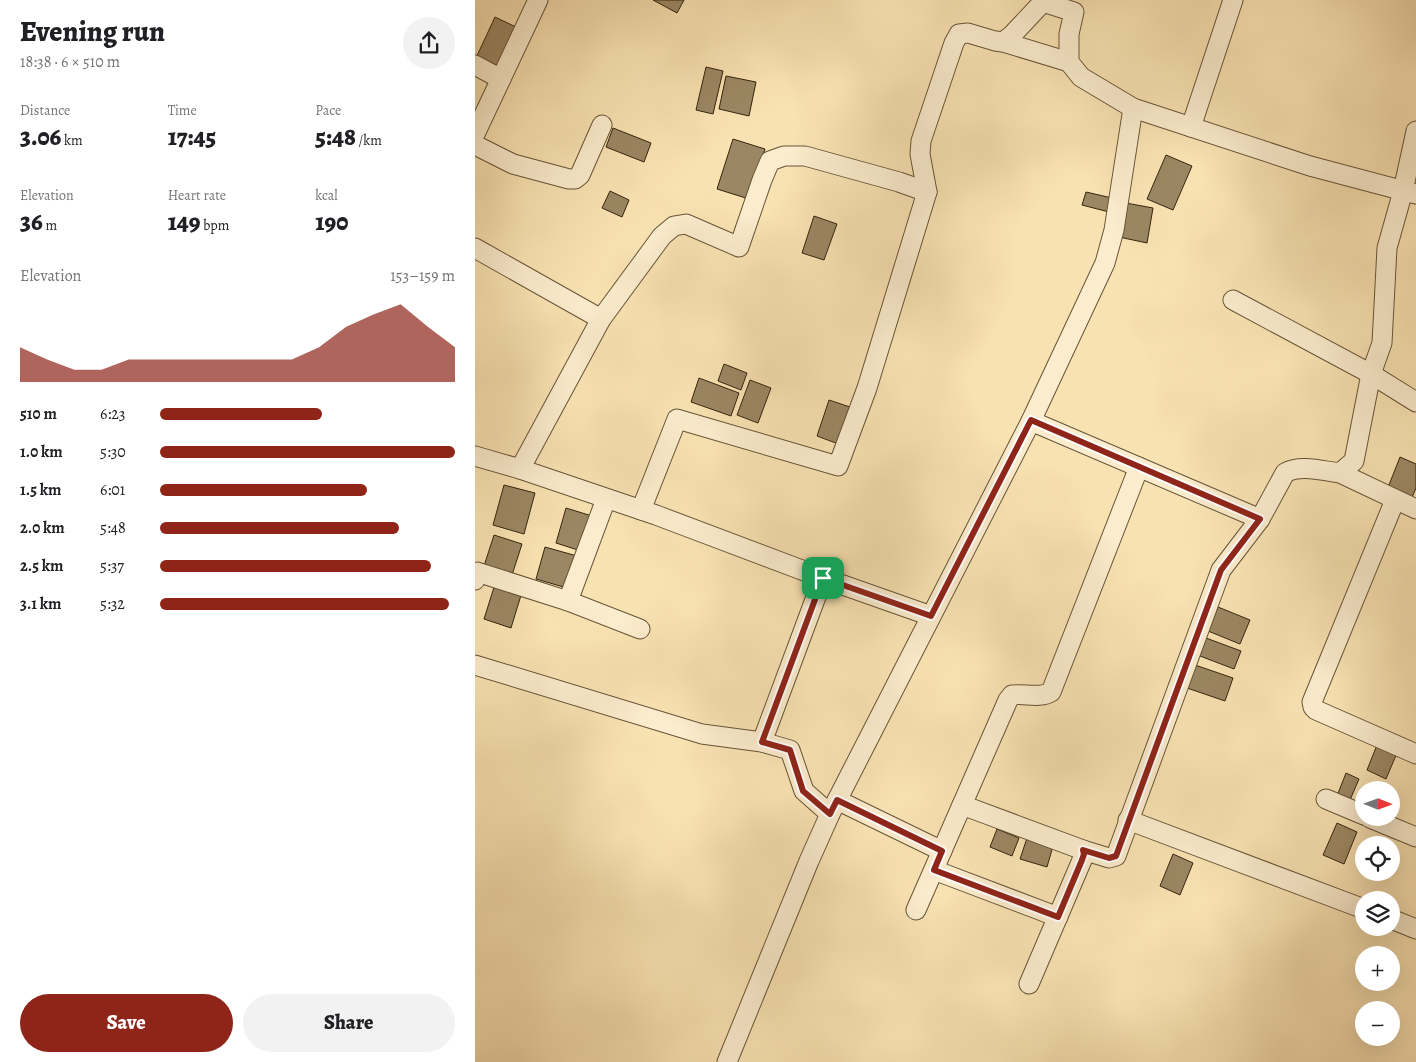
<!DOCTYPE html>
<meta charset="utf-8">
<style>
body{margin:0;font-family:Alegreya,serif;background:#f2f2f2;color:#202124;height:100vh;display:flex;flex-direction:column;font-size:19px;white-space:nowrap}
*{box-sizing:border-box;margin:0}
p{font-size:16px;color:#757577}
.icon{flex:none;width:28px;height:28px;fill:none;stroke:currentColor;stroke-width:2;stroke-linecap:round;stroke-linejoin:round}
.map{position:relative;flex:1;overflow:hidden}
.details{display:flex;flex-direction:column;background:#fff;width:475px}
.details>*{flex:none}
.needle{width:32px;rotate:91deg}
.fabs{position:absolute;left:880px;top:781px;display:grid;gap:10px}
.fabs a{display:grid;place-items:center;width:45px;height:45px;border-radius:50%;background:#fff;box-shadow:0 5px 20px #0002;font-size:25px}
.pin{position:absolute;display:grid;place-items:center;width:42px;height:42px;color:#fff;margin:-21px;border-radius:10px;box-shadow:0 2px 8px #0006}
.round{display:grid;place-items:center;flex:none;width:52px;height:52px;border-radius:26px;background:#f2f2f2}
.headline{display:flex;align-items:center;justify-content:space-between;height:85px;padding:0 20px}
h1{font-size:28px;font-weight:800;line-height:38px}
.stats{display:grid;grid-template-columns:repeat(3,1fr);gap:8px;height:85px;padding:5px 20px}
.stats div{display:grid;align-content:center}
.stats b{font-size:25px;font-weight:800}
.stats small{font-size:14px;font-weight:400}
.stats p{font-size:14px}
.chart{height:140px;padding:10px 20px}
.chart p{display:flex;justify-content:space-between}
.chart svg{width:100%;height:90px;margin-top:5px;fill:#8f2418;opacity:.7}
.action{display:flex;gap:10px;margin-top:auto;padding:10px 20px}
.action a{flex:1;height:58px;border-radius:30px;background:#8f2418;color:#fff;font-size:20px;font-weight:800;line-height:58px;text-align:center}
.action a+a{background:#f2f2f2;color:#202124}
ul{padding:0 20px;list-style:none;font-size:16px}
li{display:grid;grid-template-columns:80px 60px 1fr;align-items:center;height:38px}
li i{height:12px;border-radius:6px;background:#8f2418}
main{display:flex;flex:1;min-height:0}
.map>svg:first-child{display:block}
.building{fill:#9b8763;stroke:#35240e}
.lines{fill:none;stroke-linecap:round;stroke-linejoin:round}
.street-casing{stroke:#665437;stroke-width:21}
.street{stroke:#fbeccd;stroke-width:19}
.route-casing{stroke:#fff;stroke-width:10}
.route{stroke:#8f2418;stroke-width:6}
</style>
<main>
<section class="details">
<div class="headline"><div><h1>Evening run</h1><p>18:38 · 6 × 510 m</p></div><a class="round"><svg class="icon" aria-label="share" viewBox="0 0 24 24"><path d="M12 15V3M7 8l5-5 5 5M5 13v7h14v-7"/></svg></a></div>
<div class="stats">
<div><p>Distance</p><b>3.06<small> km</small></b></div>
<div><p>Time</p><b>17:45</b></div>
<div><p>Pace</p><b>5:48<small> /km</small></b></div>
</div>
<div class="stats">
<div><p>Elevation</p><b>36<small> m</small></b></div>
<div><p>Heart rate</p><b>149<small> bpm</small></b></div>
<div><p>kcal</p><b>190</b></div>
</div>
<div class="chart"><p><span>Elevation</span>153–159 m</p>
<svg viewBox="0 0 160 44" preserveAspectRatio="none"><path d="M0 44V27L10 33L20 38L30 38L40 33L50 33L60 33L70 33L80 33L90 33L100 33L110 27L120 17L130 11L140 6L150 17L160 27V44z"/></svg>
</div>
<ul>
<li><b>510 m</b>6:23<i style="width:55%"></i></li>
<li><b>1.0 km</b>5:30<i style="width:100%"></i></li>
<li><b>1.5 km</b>6:01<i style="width:70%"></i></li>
<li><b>2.0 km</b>5:48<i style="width:81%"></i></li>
<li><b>2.5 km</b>5:37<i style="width:92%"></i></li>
<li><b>3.1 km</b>5:32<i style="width:98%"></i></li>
</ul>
<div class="action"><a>Save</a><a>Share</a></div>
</section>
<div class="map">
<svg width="941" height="1062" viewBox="0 0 941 1062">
<rect width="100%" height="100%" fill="#f9e2b2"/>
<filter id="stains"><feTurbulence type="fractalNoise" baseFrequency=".004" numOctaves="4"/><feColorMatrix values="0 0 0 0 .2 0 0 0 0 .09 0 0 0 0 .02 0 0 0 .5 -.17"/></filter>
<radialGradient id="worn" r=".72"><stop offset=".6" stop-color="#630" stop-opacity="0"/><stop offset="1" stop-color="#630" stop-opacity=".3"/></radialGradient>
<g class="building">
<path d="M 178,0 L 209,0 L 202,13 Z"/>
<path d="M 20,17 L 43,28 L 23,72 L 0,60 Z"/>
<path d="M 231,67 L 248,71 L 238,114 L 221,110 Z"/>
<path d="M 251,76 L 281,82 L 274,116 L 244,109 Z"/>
<path d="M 138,128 L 176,143 L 169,162 L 131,147 Z"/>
<path d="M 258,139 L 290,149 L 274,199 L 242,189 Z"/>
<path d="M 691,155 L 717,166 L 698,210 L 672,199 Z"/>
<path d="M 135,191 L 154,200 L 147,217 L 127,208 Z"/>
<path d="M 611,192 L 637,198 L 634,212 L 607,205 Z"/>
<path d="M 651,203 L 678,208 L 672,243 L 644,237 Z"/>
<path d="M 339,216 L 362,224 L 349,260 L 327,253 Z"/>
<path d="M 249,364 L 272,373 L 266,390 L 243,381 Z"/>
<path d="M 224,378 L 264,393 L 256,416 L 216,402 Z"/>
<path d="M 275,380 L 296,388 L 283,423 L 262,415 Z"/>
<path d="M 354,400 L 378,408 L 366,445 L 342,436 Z"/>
<path d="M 925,457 L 941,464 L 941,488 L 936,500 L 912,490 Z"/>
<path d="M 29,485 L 60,493 L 49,534 L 18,525 Z"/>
<path d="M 91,508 L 117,516 L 106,551 L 81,543 Z"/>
<path d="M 19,535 L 47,544 L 37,575 L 9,566 Z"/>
<path d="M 70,547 L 102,556 L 92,588 L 61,579 Z"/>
<path d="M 20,584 L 47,592 L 36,628 L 9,619 Z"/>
<path d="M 743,607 L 775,620 L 765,644 L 733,631 Z"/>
<path d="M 731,638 L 766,651 L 759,669 L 725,656 Z"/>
<path d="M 720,665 L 758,678 L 750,701 L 712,688 Z"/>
<path d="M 902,745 L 922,753 L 911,779 L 892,770 Z"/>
<path d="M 871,773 L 884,779 L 872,807 L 860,801 Z"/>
<path d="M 862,823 L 882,832 L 869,864 L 848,855 Z"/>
<path d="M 522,829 L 544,838 L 537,856 L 515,847 Z"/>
<path d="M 552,838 L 578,846 L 572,867 L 545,859 Z"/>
<path d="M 698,854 L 718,863 L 705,895 L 685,886 Z"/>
</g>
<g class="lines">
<defs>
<g id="street">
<path d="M 528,42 L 594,62"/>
<path d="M 0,65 L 26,79"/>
<path d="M 716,127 L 758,0"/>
<path d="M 0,134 L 63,0"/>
<path d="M 0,145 L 38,164 L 94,179 L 100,179 L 105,175 L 127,125"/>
<path d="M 0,248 L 126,319"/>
<path d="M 758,300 L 896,374 L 941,402"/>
<path d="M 556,421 L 785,519"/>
<path d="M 0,456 L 45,469 L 181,515 L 348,578 L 456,616"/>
<path d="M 45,469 L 126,319 L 187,236 L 199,226 L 211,224 L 264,247 L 287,180 L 295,161 L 309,156 L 330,156 L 424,182 L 452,192"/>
<path d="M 865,473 L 941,509"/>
<path d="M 920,500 L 837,702 L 838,707 L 841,710 L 941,754"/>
<path d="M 166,510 L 202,419 L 363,466 L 392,388 L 452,192 L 445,154 L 446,141 L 479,43 L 484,34 L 493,33 L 520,41 L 528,42 L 537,35 L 568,2 L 599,12 L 594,34 L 594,62 L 606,77 L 658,108 L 835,166 L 941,194"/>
<path d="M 0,580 L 2,572 L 93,601 L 165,629"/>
<path d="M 93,601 L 131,499"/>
<path d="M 0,665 L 227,734 L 287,742 L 315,750 L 329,791 L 355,814"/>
<path d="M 287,742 L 348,578"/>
<path d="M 851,799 L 889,815"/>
<path d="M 362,800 L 467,851"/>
<path d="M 487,805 L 608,850 L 609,854 L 607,860 L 554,984"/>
<path d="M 895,818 L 941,837"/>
<path d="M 653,820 L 889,909"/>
<path d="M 608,850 L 634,858 L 641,856 L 746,570 L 785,519 L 810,473 C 825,464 848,471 865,473 L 879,461 L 896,374 L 907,343 L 912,248 L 928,191 L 941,131"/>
<path d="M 459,870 L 583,917"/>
<path d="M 441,910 L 533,700 L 537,695 C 550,693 564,699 576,692 L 664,467"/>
<path d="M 916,919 L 941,929"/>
<path d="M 252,1062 L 334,861 L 355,814 L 556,421 L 630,263 L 639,230 L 658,108"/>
</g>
</defs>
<use href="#street" class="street-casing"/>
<use href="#street" class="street"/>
</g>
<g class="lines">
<defs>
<path id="route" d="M 556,420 L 785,519 L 746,570 L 641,856 L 634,858 L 608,850 L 609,854 L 607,860 L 583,917 L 459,870 L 467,851 L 362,800 L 355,814 L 328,791 L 315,750 L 287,742 L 348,578 L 456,616 Z"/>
</defs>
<use href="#route" class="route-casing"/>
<use href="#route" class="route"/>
</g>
<rect width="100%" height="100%" filter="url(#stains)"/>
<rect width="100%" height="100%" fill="url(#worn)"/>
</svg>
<div class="fabs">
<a><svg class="needle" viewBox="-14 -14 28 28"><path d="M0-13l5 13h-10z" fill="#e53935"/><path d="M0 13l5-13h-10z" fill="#757577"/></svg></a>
<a><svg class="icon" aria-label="locate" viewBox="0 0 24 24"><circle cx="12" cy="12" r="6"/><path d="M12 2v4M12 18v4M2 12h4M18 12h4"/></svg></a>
<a><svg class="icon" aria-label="layers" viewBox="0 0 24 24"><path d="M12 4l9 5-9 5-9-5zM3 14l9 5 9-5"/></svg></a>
<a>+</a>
<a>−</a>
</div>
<div class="pin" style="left:348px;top:578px;background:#1e9e55"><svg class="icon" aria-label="arrive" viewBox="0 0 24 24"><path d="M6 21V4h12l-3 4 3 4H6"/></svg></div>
</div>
</main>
